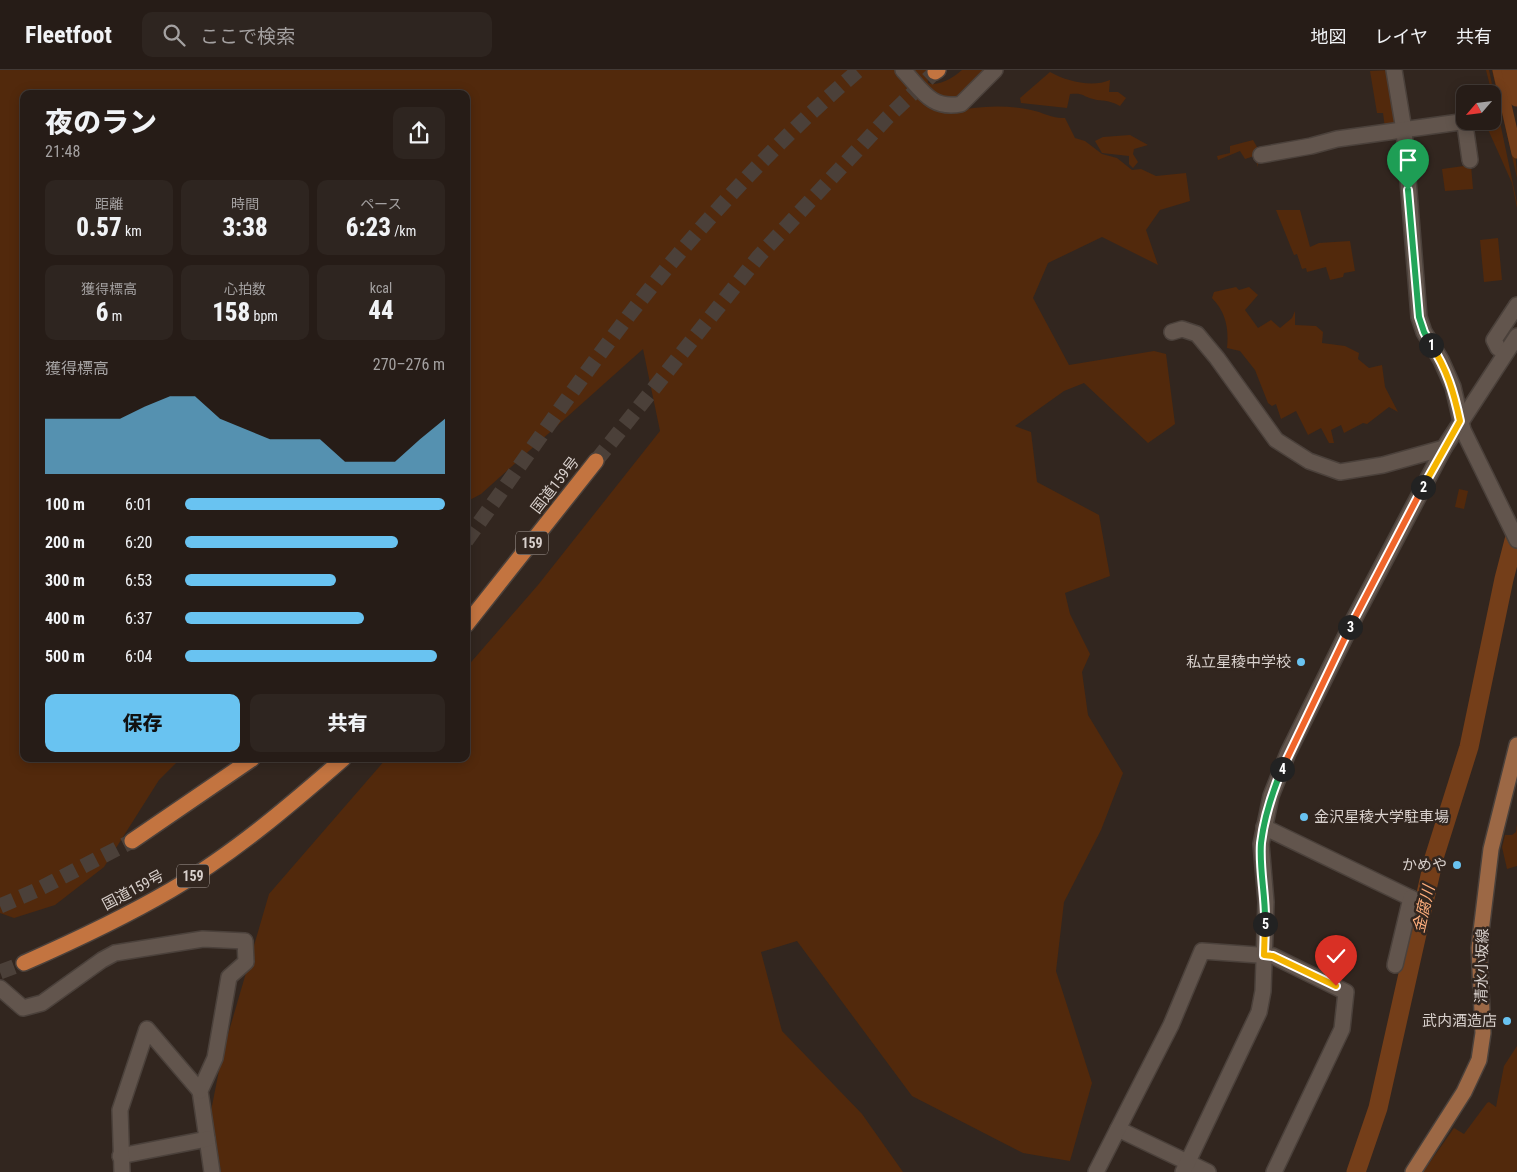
<!DOCTYPE html>
<html lang="ja">
<meta charset="utf-8">
<style>
body{margin:0;font-family:"Roboto Condensed","Noto Sans JP",sans-serif;background:#2e2520;color:#f1f3f6;height:100vh;display:flex;flex-direction:column;font-size:19px;white-space:nowrap}
*{box-sizing:border-box;margin:0}
p{font-size:16px;color:#a4a1a1}
.icon{flex:none;width:28px;height:28px;fill:none;stroke:currentColor;stroke-width:2;stroke-linecap:round;stroke-linejoin:round}
.map{position:relative;flex:1;overflow:hidden}
.details{position:absolute;left:20px;top:20px;width:450px;height:672px;display:flex;flex-direction:column;background:#261c17;border-radius:10px;box-shadow:0 2px 12px #0003,0 0 0 1px #423a36}
.details>*{flex:none}
.needle{width:32px;rotate:242deg}
.fabs{position:absolute;left:1456px;top:15px;display:grid;gap:10px}
.fabs a{display:grid;place-items:center;width:45px;height:45px;border-radius:10px;background:#261c17;box-shadow:0 2px 12px #0003,0 0 0 1px #423a36;font-size:25px}
.pin{position:absolute;display:grid;place-items:center;width:42px;height:42px;color:#fff;margin:-51px -21px;border-radius:50% 50% 50% 0;rotate:-45deg;box-shadow:0 0 5px #0007}
.pin .icon{rotate:45deg}
.km{position:absolute;width:25px;height:25px;margin:-12px;border-radius:50%;background:#222;color:#fff;font-size:14px;line-height:25px;text-align:center}
.round{display:grid;place-items:center;flex:none;width:52px;height:52px;border-radius:10px;background:#2e2520}
.head{display:flex;align-items:center;justify-content:space-between;height:85px;padding:0 25px}
h1{font-size:28px;font-weight:800;line-height:38px}
.stats{display:grid;grid-template-columns:repeat(3,1fr);gap:8px;height:85px;padding:5px 25px}
.stats div{display:grid;align-content:center;border-radius:10px;background:#2e2520;text-align:center}
.stats b{font-size:25px;font-weight:800}
.stats small{font-size:14px;font-weight:400}
.stats p{font-size:14px}
.chart{height:140px;padding:10px 25px}
.chart p{display:flex;justify-content:space-between}
.chart svg{width:100%;height:90px;margin-top:5px;fill:#69c3f1;opacity:.7}
.button{display:flex;gap:10px;margin-top:auto;padding:10px 25px}
.button a{flex:1;height:58px;border-radius:10px;background:#69c3f1;color:#111;font-size:20px;font-weight:800;line-height:58px;text-align:center}
.button a+a{background:#2e2520;color:#f1f3f6}
ul{padding:0 25px;list-style:none;font-size:16px}
li{display:grid;grid-template-columns:80px 60px 1fr;align-items:center;height:38px}
li i{height:12px;border-radius:6px;background:#69c3f1}
header{display:flex;align-items:center;gap:30px;box-sizing:border-box;height:70px;padding:0 25px;background:#261c17;border-bottom:1px solid #423a36}
header strong{font-size:24px}
nav{display:flex;gap:28px;margin-inline-start:auto;font-size:18px}
.search{width:350px;height:45px;background:#2e2520;display:flex;align-items:center;gap:12px;box-sizing:border-box;padding:0 18px;border-radius:10px;color:#a4a1a1;font-size:19px}
.map>svg:first-child{display:block}
.green{fill:#52290c}
.lines{fill:none;stroke-linecap:round;stroke-linejoin:round}
.canal{stroke:#743e19;stroke-width:11}
.river{stroke:#743e19;stroke-width:19}
.highway-tunnel{stroke:#4b4039;stroke-width:15;stroke-dasharray:15 8;stroke-linecap:butt}
.minor-casing{stroke:#4b413b;stroke-width:18}
.major-casing{stroke:#4b413b;stroke-width:18}
.highway-casing{stroke:#4b413b;stroke-width:18}
.minor{stroke:#62554d;stroke-width:15}
.major{stroke:#9c6845;stroke-width:15}
.highway{stroke:#c37440;stroke-width:15}
.split-1-casing{stroke:#fff;stroke-width:10}
.split-2-casing{stroke:#fff;stroke-width:10}
.split-3-casing{stroke:#fff;stroke-width:10}
.split-4-casing{stroke:#fff;stroke-width:10}
.split-5-casing{stroke:#fff;stroke-width:10}
.split-6-casing{stroke:#fff;stroke-width:10}
.split-1{stroke:#22a559;stroke-width:6}
.split-2{stroke:#f5b400;stroke-width:6}
.split-3{stroke:#f0652b;stroke-width:6}
.split-4{stroke:#f0652b;stroke-width:6}
.split-5{stroke:#22a559;stroke-width:6}
.split-6{stroke:#f5b400;stroke-width:6}
.poi-dot{fill:#69c3f1;stroke:#32261f;stroke-width:2}
.labels{text-anchor:middle;stroke-width:5;stroke-linejoin:round;paint-order:stroke}
.shield{fill:#32261f;stroke:#a69d98;stroke-width:1}
.shield-label{font-size:14px;font-weight:bold;fill:#d8d0cc}
.street-label{font-size:15px;fill:#d8d0cc;stroke:#32261f}
.poi-label{font-size:15px;fill:#d8d0cc;stroke:#32261f;text-anchor:end}
.water-label{font-size:16px;font-style:italic;fill:#fdad7c;stroke:#32261f}
</style>
<header>
<strong>Fleetfoot</strong>
<div class="search"><svg class="icon" aria-label="search" viewBox="0 0 24 24"><circle cx="10" cy="10" r="6"/><path d="M15 15l6 6"/></svg>ここで検索</div>
<nav><a>地図</a><a>レイヤ</a><a>共有</a></nav>
</header>
<div class="map">
<svg width="1517" height="1102" viewBox="0 0 1517 1102">
<rect width="100%" height="100%" fill="#32261f"/>
<g class="green">
<path d="M 0,0 L 897,0 L 896,6 L 904,8 L 950,42 C 977,36 1004,34 1031,40 C 1043,42 1052,49 1065,48 L 1075,68 L 1085,71 L 1102,84 L 1117,88 L 1132,100 L 1141,99 L 1156,106 L 1186,103 L 1190,131 L 1160,140 L 1146,160 L 1158,195 L 1102,167 L 1048,193 L 1033,228 L 1069,295 L 1154,281 L 1166,284 L 1175,354 L 1148,373 L 1084,313 L 1064,321 L 1015,356 L 1031,362 L 1037,412 L 1099,445 L 1110,506 L 1065,523 L 1070,544 L 1090,584 L 1082,602 L 1088,645 L 1123,703 L 1101,760 L 1064,832 L 1056,901 L 1092,1013 L 1070,1091 L 1023,1083 L 912,1026 L 797,871 L 761,882 L 782,961 L 862,1044 L 903,1102 L 221,1102 L 211,1041 L 222,985 L 269,824 L 386,689 L 466,689 L 466,598 L 538,515 L 660,361 L 643,279 L 481,424 L 466,432 L 466,24 L 24,24 L 24,689 L 180,689 L 159,710 L 104,797 L 55,835 L 14,848 L 0,843 Z"/>
<path d="M 912,0 L 927,0 L 928,13 C 939,17 954,7 962,0 L 987,0 L 958,32 L 937,29 Z"/>
<path d="M 1390,0 L 1399,54 L 1385,58 L 1383,43 L 1377,43 L 1370,1 Z"/>
<path d="M 1486,0 L 1489,0 L 1517,133 L 1517,138 L 1512,113 L 1486,55 L 1487,51 L 1492,51 L 1492,24 Z"/>
<path d="M 1492,0 L 1496,0 C 1504,35 1517,72 1517,108 Z"/>
<path d="M 1050,2 C 1066,11 1092,18 1110,10 L 1109,22 L 1118,22 L 1126,28 L 1120,36 C 1107,29 1105,32 1093,29 C 1081,26 1085,23 1070,24 L 1067,38 L 1021,33 L 1020,28 Z"/>
<path d="M 1130,65 L 1148,75 L 1134,79 L 1133,84 L 1138,92 L 1133,98 L 1129,94 L 1129,86 L 1102,83 L 1095,71 L 1103,67 Z"/>
<path d="M 1253,70 L 1257,77 L 1258,97 L 1254,86 L 1245,89 L 1240,81 L 1218,90 L 1217,86 L 1230,83 L 1230,76 Z"/>
<path d="M 1471,95 L 1473,119 L 1445,121 L 1442,99 Z"/>
<path d="M 1276,140 L 1300,140 L 1310,177 L 1319,173 L 1350,171 L 1355,201 L 1344,203 L 1343,207 L 1330,210 L 1326,197 L 1307,202 L 1306,198 L 1302,199 L 1297,184 L 1294,185 Z"/>
<path d="M 1498,168 L 1502,210 L 1484,212 L 1480,170 Z"/>
<path d="M 1236,217 L 1239,220 L 1249,217 L 1258,225 L 1245,240 L 1258,258 L 1271,250 L 1280,258 L 1292,248 L 1295,241 L 1295,255 L 1316,256 L 1323,262 L 1322,273 L 1345,276 L 1359,283 L 1358,289 L 1369,298 L 1382,295 L 1385,317 L 1398,342 L 1389,337 L 1367,354 L 1363,353 L 1344,363 L 1341,355 L 1331,360 L 1334,373 L 1329,373 L 1321,358 L 1308,365 L 1296,341 L 1281,349 L 1276,334 L 1272,336 L 1268,333 L 1255,300 L 1240,281 L 1227,278 C 1229,259 1226,242 1212,228 L 1214,222 Z"/>
<path d="M 1459,419 L 1468,421 L 1464,439 L 1455,437 Z"/>
<path d="M 1517,754 L 1517,796 L 1507,799 L 1502,777 L 1505,765 L 1512,765 L 1516,762 Z"/>
<path d="M 1517,976 L 1517,1100 L 1515,1102 L 1423,1102 L 1454,1058 L 1464,1064 L 1487,1033 L 1489,1032 L 1496,1037 L 1504,996 Z"/>
</g>
<g class="lines">
<path class="canal" d="M 1498,0 L 1517,83"/>
<g class="river">
<path d="M 1511,0 L 1517,27"/>
<path d="M 1356,1102 L 1378,1038 L 1434,788 L 1469,677 L 1504,509 L 1517,459"/>
</g>
<g class="highway-tunnel">
<path d="M 596,391 L 759,186 L 888,47 L 935,2"/>
<path d="M 466,471 C 535,376 600,277 676,187 C 732,121 793,56 859,0"/>
<path d="M 0,836 L 37,820 L 132,771"/>
<path d="M 0,902 L 24,893"/>
</g>
<defs>
<g id="minor">
<path d="M 903,0 C 922,20 931,40 961,34 L 995,0"/>
<path d="M 1394,0 L 1404,60 L 1419,247 L 1424,262 L 1441,290 L 1453,317 L 1463,360 L 1517,470"/>
<path d="M 1261,85 L 1311,76 L 1337,69 L 1460,52 L 1465,55 L 1470,90"/>
<path d="M 1172,262 L 1182,259 L 1197,264 L 1217,288 L 1276,370 L 1309,391 L 1340,402 L 1383,395 L 1444,378"/>
<path d="M 1505,283 L 1498,278 L 1494,270 L 1517,235"/>
<path d="M 1264,757 L 1415,830"/>
<path d="M 1395,895 L 1411,828"/>
<path d="M 0,918 L 23,938 L 42,933 L 102,890 L 115,883 L 203,869 L 245,871 L 246,892 L 229,907 L 215,988 L 200,1021 L 212,1102"/>
<path d="M 1118,1059 L 1208,1102"/>
<path d="M 120,1086 L 207,1069"/>
<path d="M 122,1102 L 120,1040 L 147,959 L 200,1021"/>
<path d="M 1096,1102 L 1171,955 L 1202,881 L 1273,886 L 1346,922 L 1342,959 L 1274,1102"/>
<path d="M 1183,1102 L 1259,942 L 1263,921 L 1266,832 L 1261,774 L 1271,726 L 1288,683 L 1354,549 L 1444,378 L 1517,266"/>
</g>
<path id="major" d="M 1413,1102 L 1464,1022 L 1479,990 L 1483,963 L 1479,878 L 1491,779 L 1517,675"/>
<g id="highway">
<path d="M 935,2 L 938,0"/>
<path d="M 466,555 L 596,391"/>
<path d="M 132,771 L 252,689"/>
<path d="M 24,893 C 74,871 123,848 171,820 C 233,784 289,736 343,689"/>
</g>
</defs>
<use href="#minor" class="minor-casing"/>
<use href="#major" class="major-casing"/>
<use href="#highway" class="highway-casing"/>
<use href="#minor" class="minor"/>
<use href="#major" class="major"/>
<use href="#highway" class="highway"/>
</g>
<g class="lines">
<defs>
<path id="split-1" d="M 1408,120 L 1419,247 L 1424,262 L 1431,275"/>
<path id="split-2" d="M 1423,417 L 1460,351 C 1454,323 1447,299 1431,275"/>
<path id="split-3" d="M 1350,557 L 1423,417"/>
<path id="split-4" d="M 1282,699 L 1350,557"/>
<path id="split-5" d="M 1265,854 C 1266,827 1259,800 1261,773 C 1264,748 1272,723 1282,699"/>
<path id="split-6" d="M 1265,854 L 1264,885 L 1273,886 L 1336,916"/>
</defs>
<use href="#split-1" class="split-1-casing"/>
<use href="#split-2" class="split-2-casing"/>
<use href="#split-3" class="split-3-casing"/>
<use href="#split-4" class="split-4-casing"/>
<use href="#split-5" class="split-5-casing"/>
<use href="#split-6" class="split-6-casing"/>
<use href="#split-1" class="split-1"/>
<use href="#split-2" class="split-2"/>
<use href="#split-3" class="split-3"/>
<use href="#split-4" class="split-4"/>
<use href="#split-5" class="split-5"/>
<use href="#split-6" class="split-6"/>
</g>
<g class="poi-dot">
<circle cx="1301" cy="592" r="5"/>
<circle cx="1304" cy="747" r="5"/>
<circle cx="1457" cy="795" r="5"/>
<circle cx="1507" cy="951" r="5"/>
</g>
<g class="labels">
<g class="shield">
<rect x="516" y="461.5" width="32" height="23" rx="4"/>
<rect x="177" y="794.5" width="32" height="23" rx="4"/>
</g>
<g class="shield-label">
<text x="532" y="478">159</text>
<text x="193" y="811">159</text>
</g>
<g class="street-label">
<text transform="translate(555 415) rotate(-52)" y="5">国道159号</text>
<text transform="translate(133 820) rotate(-28)" y="5">国道159号</text>
<text transform="translate(1482 896) rotate(-89)" y="5">清水小坂線</text>
</g>
<g class="poi-label">
<text x="1291" y="597">私立星稜中学校</text>
<text x="1314" y="752" text-anchor="start">金沢星稜大学駐車場</text>
<text x="1447" y="800">かめや</text>
<text x="1497" y="956">武内酒造店</text>
</g>
<g class="water-label">
<text transform="translate(1423 839) rotate(-77)" y="6">金腐川</text>
</g>
</g>
</svg>
<div class="fabs">
<a><svg class="needle" viewBox="-14 -14 28 28"><path d="M0-13l5 13h-10z" fill="#e53935"/><path d="M0 13l5-13h-10z" fill="#a4a1a1"/></svg></a>
</div>
<div class="pin" style="left:1408px;top:120px;background:#1e9e55"><svg class="icon" aria-label="arrive" viewBox="0 0 24 24"><path d="M6 21V4h12l-3 4 3 4H6"/></svg></div>
<div class="pin" style="left:1336px;top:916px;background:#d93025"><svg class="icon" aria-label="check" viewBox="0 0 24 24"><path d="M5 12l5 5 9-10"/></svg></div>
<b class="km" style="left:1431px;top:275px">1</b>
<b class="km" style="left:1423px;top:417px">2</b>
<b class="km" style="left:1350px;top:557px">3</b>
<b class="km" style="left:1282px;top:699px">4</b>
<b class="km" style="left:1265px;top:854px">5</b>
<section class="details">
<div class="head"><div><h1>夜のラン</h1><p>21:48</p></div><a class="round"><svg class="icon" aria-label="share" viewBox="0 0 24 24"><path d="M12 15V3M7 8l5-5 5 5M5 13v7h14v-7"/></svg></a></div>
<div class="stats">
<div><p>距離</p><b>0.57<small> km</small></b></div>
<div><p>時間</p><b>3:38</b></div>
<div><p>ペース</p><b>6:23<small> /km</small></b></div>
</div>
<div class="stats">
<div><p>獲得標高</p><b>6<small> m</small></b></div>
<div><p>心拍数</p><b>158<small> bpm</small></b></div>
<div><p>kcal</p><b>44</b></div>
</div>
<div class="chart"><p><span>獲得標高</span>270–276 m</p>
<svg viewBox="0 0 160 44" preserveAspectRatio="none"><path d="M0 44V17L10 17L20 17L30 17L40 11L50 6L60 6L70 17L80 22L90 27L100 27L110 27L120 38L130 38L140 38L150 27L160 17V44z"/></svg>
</div>
<ul>
<li><b>100 m</b>6:01<i style="width:100%"></i></li>
<li><b>200 m</b>6:20<i style="width:82%"></i></li>
<li><b>300 m</b>6:53<i style="width:58%"></i></li>
<li><b>400 m</b>6:37<i style="width:69%"></i></li>
<li><b>500 m</b>6:04<i style="width:97%"></i></li>
</ul>
<div class="button"><a>保存</a><a>共有</a></div>
</section>
</div>
